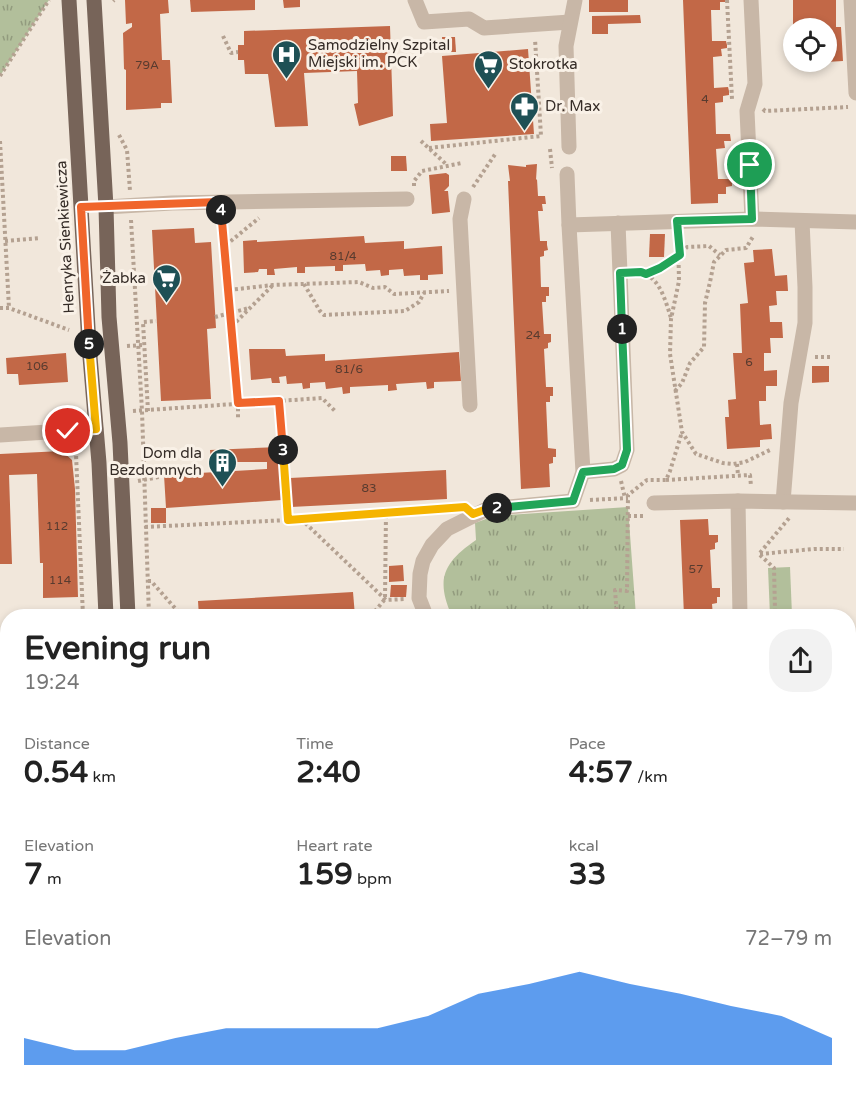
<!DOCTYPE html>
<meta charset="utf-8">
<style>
body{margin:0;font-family:"Varela Round",sans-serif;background:#f2f2f2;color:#222;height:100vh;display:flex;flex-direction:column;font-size:22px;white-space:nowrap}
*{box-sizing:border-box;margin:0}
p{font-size:20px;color:#767676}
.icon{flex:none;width:33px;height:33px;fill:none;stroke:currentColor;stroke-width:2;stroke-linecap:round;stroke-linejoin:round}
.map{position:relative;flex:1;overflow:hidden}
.panel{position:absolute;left:0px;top:609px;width:856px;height:486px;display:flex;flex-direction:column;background:#fff;border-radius:24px 24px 0 0;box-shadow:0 3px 9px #0003}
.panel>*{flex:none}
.buttons{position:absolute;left:783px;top:18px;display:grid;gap:12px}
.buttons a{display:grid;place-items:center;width:54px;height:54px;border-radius:50%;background:#fff;box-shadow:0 3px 9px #0003;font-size:30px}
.pin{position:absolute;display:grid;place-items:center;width:51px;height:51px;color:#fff;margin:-26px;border:3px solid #fff;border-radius:50%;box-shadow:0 2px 6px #0007}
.km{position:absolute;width:30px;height:30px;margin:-15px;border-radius:50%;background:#222;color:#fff;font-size:16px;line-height:30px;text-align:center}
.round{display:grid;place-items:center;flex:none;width:63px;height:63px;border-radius:24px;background:#f2f2f2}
.overview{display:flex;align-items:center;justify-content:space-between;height:102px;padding:0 24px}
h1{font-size:33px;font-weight:800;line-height:45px}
.figures{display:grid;grid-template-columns:repeat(3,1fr);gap:9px;height:102px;padding:6px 24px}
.figures div{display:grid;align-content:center}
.figures b{font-size:30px;font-weight:800}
.figures small{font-size:16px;font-weight:400}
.figures p{font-size:16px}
.chart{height:168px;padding:12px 24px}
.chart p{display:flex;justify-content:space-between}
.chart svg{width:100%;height:108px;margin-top:6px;fill:#1a73e8;opacity:.7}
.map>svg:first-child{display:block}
.grass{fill:url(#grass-tufts)}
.park{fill:url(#park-dots)}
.pitch{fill:#b2bf9b}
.building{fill:#c26847}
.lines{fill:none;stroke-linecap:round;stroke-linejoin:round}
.path{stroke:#b4a191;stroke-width:4;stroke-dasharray:3 3;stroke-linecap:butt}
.minor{stroke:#c8b7a7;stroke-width:15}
.major{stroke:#776459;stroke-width:15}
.rail-casing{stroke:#352c27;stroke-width:7}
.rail{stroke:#f9f1e7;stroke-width:4.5;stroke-dasharray:14;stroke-linecap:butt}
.split-1-casing{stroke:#fff;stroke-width:12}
.split-2-casing{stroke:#fff;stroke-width:12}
.split-3-casing{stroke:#fff;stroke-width:12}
.split-4-casing{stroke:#fff;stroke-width:12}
.split-5-casing{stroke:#fff;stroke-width:12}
.split-6-casing{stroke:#fff;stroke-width:12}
.split-1{stroke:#22a559;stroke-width:8}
.split-2{stroke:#22a559;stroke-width:8}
.split-3{stroke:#f5b400;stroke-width:8}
.split-4{stroke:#f0652b;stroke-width:8}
.split-5{stroke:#f0652b;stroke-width:8}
.split-6{stroke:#f5b400;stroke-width:8}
.labels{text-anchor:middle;stroke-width:6;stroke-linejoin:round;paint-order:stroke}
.number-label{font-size:12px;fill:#583b2f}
.poi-label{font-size:15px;fill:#352c27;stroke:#f9f1e7;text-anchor:start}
.street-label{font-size:15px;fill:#352c27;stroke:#f9f1e7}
</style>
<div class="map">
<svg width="856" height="1095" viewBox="0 0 856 1095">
<defs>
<pattern id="grass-tufts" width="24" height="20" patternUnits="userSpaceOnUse" patternTransform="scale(1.5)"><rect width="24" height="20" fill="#b2bf9b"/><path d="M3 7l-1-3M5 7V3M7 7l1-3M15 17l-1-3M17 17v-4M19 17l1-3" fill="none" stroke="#929b7e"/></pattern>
<pattern id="park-dots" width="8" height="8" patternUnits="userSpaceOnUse" patternTransform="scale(1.5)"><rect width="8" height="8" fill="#b2bf9b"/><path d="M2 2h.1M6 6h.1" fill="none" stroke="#929b7e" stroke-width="1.8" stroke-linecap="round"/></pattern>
</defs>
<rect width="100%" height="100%" fill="#f1e7db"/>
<g class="grass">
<path d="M 0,0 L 49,0 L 0,76 Z"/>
<path d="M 628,507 L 636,616 L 452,616 C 435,579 444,562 476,540 L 475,523 L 494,516 Z"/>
</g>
<g class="park">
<path d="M 7,808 L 8,1088 L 113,1088 L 113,1095 L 0,1095 L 0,824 Z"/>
<path d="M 172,1088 L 324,1088 L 315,1095 L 173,1095 Z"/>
</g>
<path class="pitch" d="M 790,567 L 792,615 L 770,616 L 768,568 Z"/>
<g class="building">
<path d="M 125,0 L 168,0 L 169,13 L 160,14 L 162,60 L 170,60 L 172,103 L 161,103 L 161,108 L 126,110 L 126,70 L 124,69 L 123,33 L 132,27 L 132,23 L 126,24 Z"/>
<path d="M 190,0 L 255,0 L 255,10 L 191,12 Z"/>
<path d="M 283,0 L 300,0 L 300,7 L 284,8 Z"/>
<rect x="589" y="0" width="39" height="12"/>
<path d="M 683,0 L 725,0 L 725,2 L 720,2 L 720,10 L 711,10 L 712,41 L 726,41 L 727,45 L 727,48 L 721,49 L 722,56 L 713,57 L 714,88 L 728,87 L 729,91 L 729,95 L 723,96 L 723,102 L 715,103 L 716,134 L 730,134 L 731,141 L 724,141 L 725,148 L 716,149 L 718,179 L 732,179 L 732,186 L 726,187 L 726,194 L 718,194 L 718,203 L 691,204 Z"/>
<path d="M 793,0 L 836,0 L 836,27 L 841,27 L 843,61 L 826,62 L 826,28 L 793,28 Z"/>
<path d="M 640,15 L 641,23 L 608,24 L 608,34 L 592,34 L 592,16 Z"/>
<path d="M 390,26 L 393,116 L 359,126 L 354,104 L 358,103 L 357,71 L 304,73 L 308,126 L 275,127 L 268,74 L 245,74 L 244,60 L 238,60 L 238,45 L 244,45 L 244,31 Z"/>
<path d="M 442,37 L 455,37 L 456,52 L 443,52 Z"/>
<path d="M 528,49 L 534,134 L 431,141 L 430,124 L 447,123 L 442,56 Z"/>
<path d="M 391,156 L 406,156 L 407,171 L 391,171 Z"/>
<path d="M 537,164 L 536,180 L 537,179 L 538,196 L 545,196 L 546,204 L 542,204 L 543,211 L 538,211 L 540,241 L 547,241 L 547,245 L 548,250 L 544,251 L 544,256 L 540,257 L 541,287 L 549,287 L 549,296 L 546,296 L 546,302 L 542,302 L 544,334 L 551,334 L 551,342 L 548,343 L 548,348 L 544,349 L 546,387 L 553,387 L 553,396 L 550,396 L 550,402 L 546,402 L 548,448 L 556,449 L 556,457 L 553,457 L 553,463 L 549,464 L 550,487 L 521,489 L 508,181 L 510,181 L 508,165 L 526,167 L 526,165 Z"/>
<path d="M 446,173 L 449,175 L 449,186 L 444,191 L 448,191 L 450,212 L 432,214 L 429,175 Z"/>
<path d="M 194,228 L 195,243 L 211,242 L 216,328 L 207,329 L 211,399 L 161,401 L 152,230 Z"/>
<path d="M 650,234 L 665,234 L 664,257 L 649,257 Z"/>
<path d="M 364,236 L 365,243 L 404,241 L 404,249 L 442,246 L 443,274 L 428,275 L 428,280 L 420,280 L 420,275 L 404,276 L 403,269 L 389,270 L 389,275 L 381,276 L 380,270 L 366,271 L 365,264 L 343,265 L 343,271 L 335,271 L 335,266 L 305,267 L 305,273 L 297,273 L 297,267 L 274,269 L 275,275 L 267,275 L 267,269 L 259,269 L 258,272 L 244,273 L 243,241 L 257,240 L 257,242 Z"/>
<path d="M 772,249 L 775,276 L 787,275 L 788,291 L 776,291 L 777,305 L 769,306 L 770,322 L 782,322 L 783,338 L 770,338 L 771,353 L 764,353 L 764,371 L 777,370 L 777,386 L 766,386 L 766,401 L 759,401 L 760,425 L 771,424 L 772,439 L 760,440 L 760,447 L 727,449 L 725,417 L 729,417 L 728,400 L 736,399 L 733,353 L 742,353 L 740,304 L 748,303 L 744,263 L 754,262 L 753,250 Z"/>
<path d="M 249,349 L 285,349 L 286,356 L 325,354 L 325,361 L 459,352 L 461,381 L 434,382 L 434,388 L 427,389 L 426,382 L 396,384 L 397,390 L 388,391 L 388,385 L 350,387 L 350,393 L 343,394 L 342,387 L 326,389 L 325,382 L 310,383 L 310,388 L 303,389 L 302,383 L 287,384 L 286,376 L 279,377 L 280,383 L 272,383 L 271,378 L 251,380 Z"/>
<path d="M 66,353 L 68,382 L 19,385 L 18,374 L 7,374 L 6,358 Z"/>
<path d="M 812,366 L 829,366 L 829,382 L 812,383 Z"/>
<path d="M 279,447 L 282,500 L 166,508 L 164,475 L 267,469 L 267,462 L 211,462 L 210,450 Z"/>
<path d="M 62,451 L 72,460 L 75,489 L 78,597 L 43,598 L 43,563 L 40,563 L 37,474 L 9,475 L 12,564 L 0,564 L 0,454 Z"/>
<path d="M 446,470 L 447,499 L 291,507 L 290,478 Z"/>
<rect x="151" y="508" width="15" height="15"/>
<path d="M 708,519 L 709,535 L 718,535 L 718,542 L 715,543 L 715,549 L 710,550 L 712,588 L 720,588 L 720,597 L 717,597 L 717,603 L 712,604 L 713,616 L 684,616 L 680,520 Z"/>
<path d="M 403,565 L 404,581 L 389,582 L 389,566 Z"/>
<path d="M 391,585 L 407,585 L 406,597 L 390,597 Z"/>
<path d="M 353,592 L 355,616 L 199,616 L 198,601 Z"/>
</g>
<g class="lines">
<g class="path">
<path d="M 727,0 L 732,99"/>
<path d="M 113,1 L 114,0"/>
<path d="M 223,36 L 231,53 L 238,52"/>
<path d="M 0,76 L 49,0"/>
<path d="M 763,109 L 765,111 L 848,107"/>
<path d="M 119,135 L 127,150 L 130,191"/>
<path d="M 0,141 L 9,308"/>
<path d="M 421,141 L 447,165"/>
<path d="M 429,148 L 541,136 L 535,39"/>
<path d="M 550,149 L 552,168"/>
<path d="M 414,186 L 414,181 L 422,171 L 462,163"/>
<path d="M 473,187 L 496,153"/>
<path d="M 222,217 L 238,403 L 238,420"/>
<path d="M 131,220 L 142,411 L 149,616"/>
<path d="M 678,235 L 679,281 L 671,319 L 670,354 L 682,432 L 696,454 L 723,463 L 733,464 L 745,462 L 772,449"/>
<path d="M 5,241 L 40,238"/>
<path d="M 226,245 L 259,218"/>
<path d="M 634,272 C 658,271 665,299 671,318"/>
<path d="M 646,274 L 667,265 L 687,247 L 709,246 L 720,255"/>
<path d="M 304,284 L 320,311 L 324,315 L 405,311 L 419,302 L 424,293"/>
<path d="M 229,290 L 273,285 L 359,282 L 373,288 L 385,287 L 394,294 L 449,291"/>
<path d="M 0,308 L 9,308 L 69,330"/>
<path d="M 215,317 L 249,308"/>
<path d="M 232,326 L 272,286"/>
<path d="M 127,346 L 144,345"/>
<path d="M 815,357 L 832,357"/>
<path d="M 675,391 L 682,383 L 690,363 L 704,347 L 705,303 L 710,282 L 714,262 L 726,250 L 746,248 L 754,235"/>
<path d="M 279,401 L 288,520 L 451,508"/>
<path d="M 133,411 L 322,398 L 335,411"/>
<path d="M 148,411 L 143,322 L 156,321"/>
<path d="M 69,447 L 76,454 L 83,616"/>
<path d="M 737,464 L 738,475"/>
<path d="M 666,480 L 750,475 L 751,486"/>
<path d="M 138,481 L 159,477"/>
<path d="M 621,481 L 625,498"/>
<path d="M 590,500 L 628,498"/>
<path d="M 628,516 L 645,516"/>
<path d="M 301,519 L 386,600 L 405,599"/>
<path d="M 145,527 L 288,520"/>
<path d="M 760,554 L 814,549 L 844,549"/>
<path d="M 148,581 L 151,581 L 182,616"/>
<path d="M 371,616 L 385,599 L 386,513"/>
<path d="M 617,616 L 615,590 L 627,591 L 628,495 L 647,480 L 666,480 L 670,471 L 682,432"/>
<path d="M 770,616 L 775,610 L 774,568 L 759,554 L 790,517"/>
<path d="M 849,710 L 850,710"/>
<path d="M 0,756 L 8,747"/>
<path d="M 849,837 L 856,833"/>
<path d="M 849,897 L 856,893"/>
<path d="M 34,1088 L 35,1095"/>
<path d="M 117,1088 L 118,1095"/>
<path d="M 168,1088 L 168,1095"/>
<path d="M 258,1095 L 258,1088"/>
<path d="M 328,1095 L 335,1088"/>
<path d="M 498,1095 L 514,1088"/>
</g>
<g class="minor">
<path d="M 415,0 L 424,22 L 469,19 L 484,28 L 570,22"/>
<path d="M 751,0 L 755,84 L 747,111 L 752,219"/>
<path d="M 851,0 L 856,93"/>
<path d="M 569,147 L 566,46 L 575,0"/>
<path d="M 567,174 L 569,225"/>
<path d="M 464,199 L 460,219 L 470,405"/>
<path d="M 106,207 L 172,203 L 407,199"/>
<path d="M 0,435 L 96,429"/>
<path d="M 583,472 L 614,469 L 622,465 L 627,450 L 618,223"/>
<path d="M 738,501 L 740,616"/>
<path d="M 783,502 L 791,403 L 805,323 L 805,287 L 802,221"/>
<path d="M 654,503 L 738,501 L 856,503"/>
<path d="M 426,616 L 419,598 L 420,574 L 423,561 L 432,545 L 447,529 L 487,509 L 573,501 L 583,472 L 569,225 L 752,219 L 856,222"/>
<path d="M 849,805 L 856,805"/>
<path d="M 849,1012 L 856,1008"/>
<path d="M 822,1088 L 823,1095"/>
</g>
<g class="major">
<path d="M 69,0 L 89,345 L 99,463 L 106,616"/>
<path d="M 94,0 L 106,207 L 109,317 L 120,443 L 128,616"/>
<path d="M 0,799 L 8,788"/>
<path d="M 849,876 L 856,871"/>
<path d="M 142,1088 L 143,1095"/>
<path d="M 406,1095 L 422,1088"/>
<path d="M 463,1095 L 479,1088"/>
</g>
<defs>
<g id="rail">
<path d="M 849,930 L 856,926"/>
<path d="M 849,946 L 856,942"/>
<path d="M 545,1095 L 560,1088"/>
<path d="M 574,1095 L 589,1088"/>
</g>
</defs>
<use href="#rail" class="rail-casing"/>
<use href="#rail" class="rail"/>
</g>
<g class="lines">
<defs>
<path id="split-1" d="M 622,329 L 620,273 L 641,272 L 646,274 L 660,268 L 680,255 L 677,221 L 752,219 L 750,165"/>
<path id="split-2" d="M 497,508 L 573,501 L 583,472 L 614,469 L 622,465 L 627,450 L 622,329"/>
<path id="split-3" d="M 283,450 L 288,520 L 465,507 L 473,514 L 487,509 L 497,508"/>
<path id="split-4" d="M 221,210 L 238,403 L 279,401 L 283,450"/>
<path id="split-5" d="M 89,344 L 81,207 L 218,202 L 221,210"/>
<path id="split-6" d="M 68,431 L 96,429 L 89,344"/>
</defs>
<use href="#split-1" class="split-1-casing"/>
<use href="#split-2" class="split-2-casing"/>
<use href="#split-3" class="split-3-casing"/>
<use href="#split-4" class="split-4-casing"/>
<use href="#split-5" class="split-5-casing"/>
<use href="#split-6" class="split-6-casing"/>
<use href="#split-1" class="split-1"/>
<use href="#split-2" class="split-2"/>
<use href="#split-3" class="split-3"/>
<use href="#split-4" class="split-4"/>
<use href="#split-5" class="split-5"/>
<use href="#split-6" class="split-6"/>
</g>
<defs>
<symbol id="hospital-pin" viewBox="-11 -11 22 30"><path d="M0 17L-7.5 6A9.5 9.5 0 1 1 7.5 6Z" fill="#1e5055" stroke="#f9f1e7"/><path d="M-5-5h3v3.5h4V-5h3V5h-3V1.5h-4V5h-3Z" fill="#fff"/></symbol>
<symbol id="supermarket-pin" viewBox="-11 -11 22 30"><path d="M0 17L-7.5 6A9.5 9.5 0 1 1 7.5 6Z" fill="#1e5055" stroke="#f9f1e7"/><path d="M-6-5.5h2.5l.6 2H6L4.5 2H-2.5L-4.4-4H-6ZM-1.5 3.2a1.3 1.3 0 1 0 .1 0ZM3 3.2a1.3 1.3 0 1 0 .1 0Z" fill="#fff"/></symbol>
<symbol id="pharmacy-pin" viewBox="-11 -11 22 30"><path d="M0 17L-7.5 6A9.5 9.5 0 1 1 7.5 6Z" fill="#1e5055" stroke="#f9f1e7"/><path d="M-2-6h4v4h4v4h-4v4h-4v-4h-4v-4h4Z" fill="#fff"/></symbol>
<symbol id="building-pin" viewBox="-11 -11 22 30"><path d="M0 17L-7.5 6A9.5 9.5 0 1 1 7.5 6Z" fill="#1e5055" stroke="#f9f1e7"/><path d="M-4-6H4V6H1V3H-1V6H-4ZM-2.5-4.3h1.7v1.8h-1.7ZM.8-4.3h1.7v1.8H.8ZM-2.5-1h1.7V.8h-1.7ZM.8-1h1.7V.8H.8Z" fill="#fff"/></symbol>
</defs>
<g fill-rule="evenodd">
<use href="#hospital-pin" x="270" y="38" width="33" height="45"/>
<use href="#supermarket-pin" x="472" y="48" width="33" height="45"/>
<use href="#pharmacy-pin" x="508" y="90" width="33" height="45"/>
<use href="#supermarket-pin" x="150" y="262" width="33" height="45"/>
<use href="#building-pin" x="206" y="446" width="33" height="45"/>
</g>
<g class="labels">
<g class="number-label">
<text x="147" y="69">79A</text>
<text x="705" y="103">4</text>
<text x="343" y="260">81/4</text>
<text x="533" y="339">24</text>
<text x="749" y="366">6</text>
<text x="37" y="370">106</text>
<text x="349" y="373">81/6</text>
<text x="369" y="492">83</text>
<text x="57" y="530">112</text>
<text x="696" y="573">57</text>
<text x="60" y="584">114</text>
</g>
<g class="poi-label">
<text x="308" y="50">Samodzielny Szpital<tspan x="308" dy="17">Miejski im. PCK</tspan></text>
<text x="509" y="69">Stokrotka</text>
<text x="545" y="111">Dr. Max</text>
<text x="146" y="283" text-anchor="end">Żabka</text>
<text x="202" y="458" text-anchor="end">Dom dla<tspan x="202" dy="17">Bezdomnych</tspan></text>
</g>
<g class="street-label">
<text transform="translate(65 237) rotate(-93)" y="5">Henryka Sienkiewicza</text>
</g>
</g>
</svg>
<div class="buttons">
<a><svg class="icon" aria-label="locate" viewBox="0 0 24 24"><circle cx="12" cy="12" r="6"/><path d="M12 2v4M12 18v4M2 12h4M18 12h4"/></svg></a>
</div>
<div class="pin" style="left:750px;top:165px;background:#1e9e55"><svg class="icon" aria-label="arrive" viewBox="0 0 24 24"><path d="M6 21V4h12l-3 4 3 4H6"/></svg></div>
<div class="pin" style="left:68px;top:431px;background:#d93025"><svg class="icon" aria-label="check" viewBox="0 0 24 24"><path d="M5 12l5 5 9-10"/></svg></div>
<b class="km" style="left:622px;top:329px">1</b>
<b class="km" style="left:497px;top:508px">2</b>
<b class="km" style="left:283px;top:450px">3</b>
<b class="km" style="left:221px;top:210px">4</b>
<b class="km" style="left:89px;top:344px">5</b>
<section class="panel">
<div class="overview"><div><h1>Evening run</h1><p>19:24</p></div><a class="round"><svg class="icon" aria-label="share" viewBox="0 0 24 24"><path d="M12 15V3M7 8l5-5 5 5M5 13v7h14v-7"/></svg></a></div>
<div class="figures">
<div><p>Distance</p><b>0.54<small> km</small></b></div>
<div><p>Time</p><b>2:40</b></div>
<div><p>Pace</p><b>4:57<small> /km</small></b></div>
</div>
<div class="figures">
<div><p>Elevation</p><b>7<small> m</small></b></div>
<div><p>Heart rate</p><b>159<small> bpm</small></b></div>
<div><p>kcal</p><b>33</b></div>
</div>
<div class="chart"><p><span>Elevation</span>72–79 m</p>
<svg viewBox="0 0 160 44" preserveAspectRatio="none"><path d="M0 44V33L10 38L20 38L30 33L40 29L50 29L60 29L70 29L80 24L90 15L100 11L110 6L120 11L130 15L140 20L150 24L160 33V44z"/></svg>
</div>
</section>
</div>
